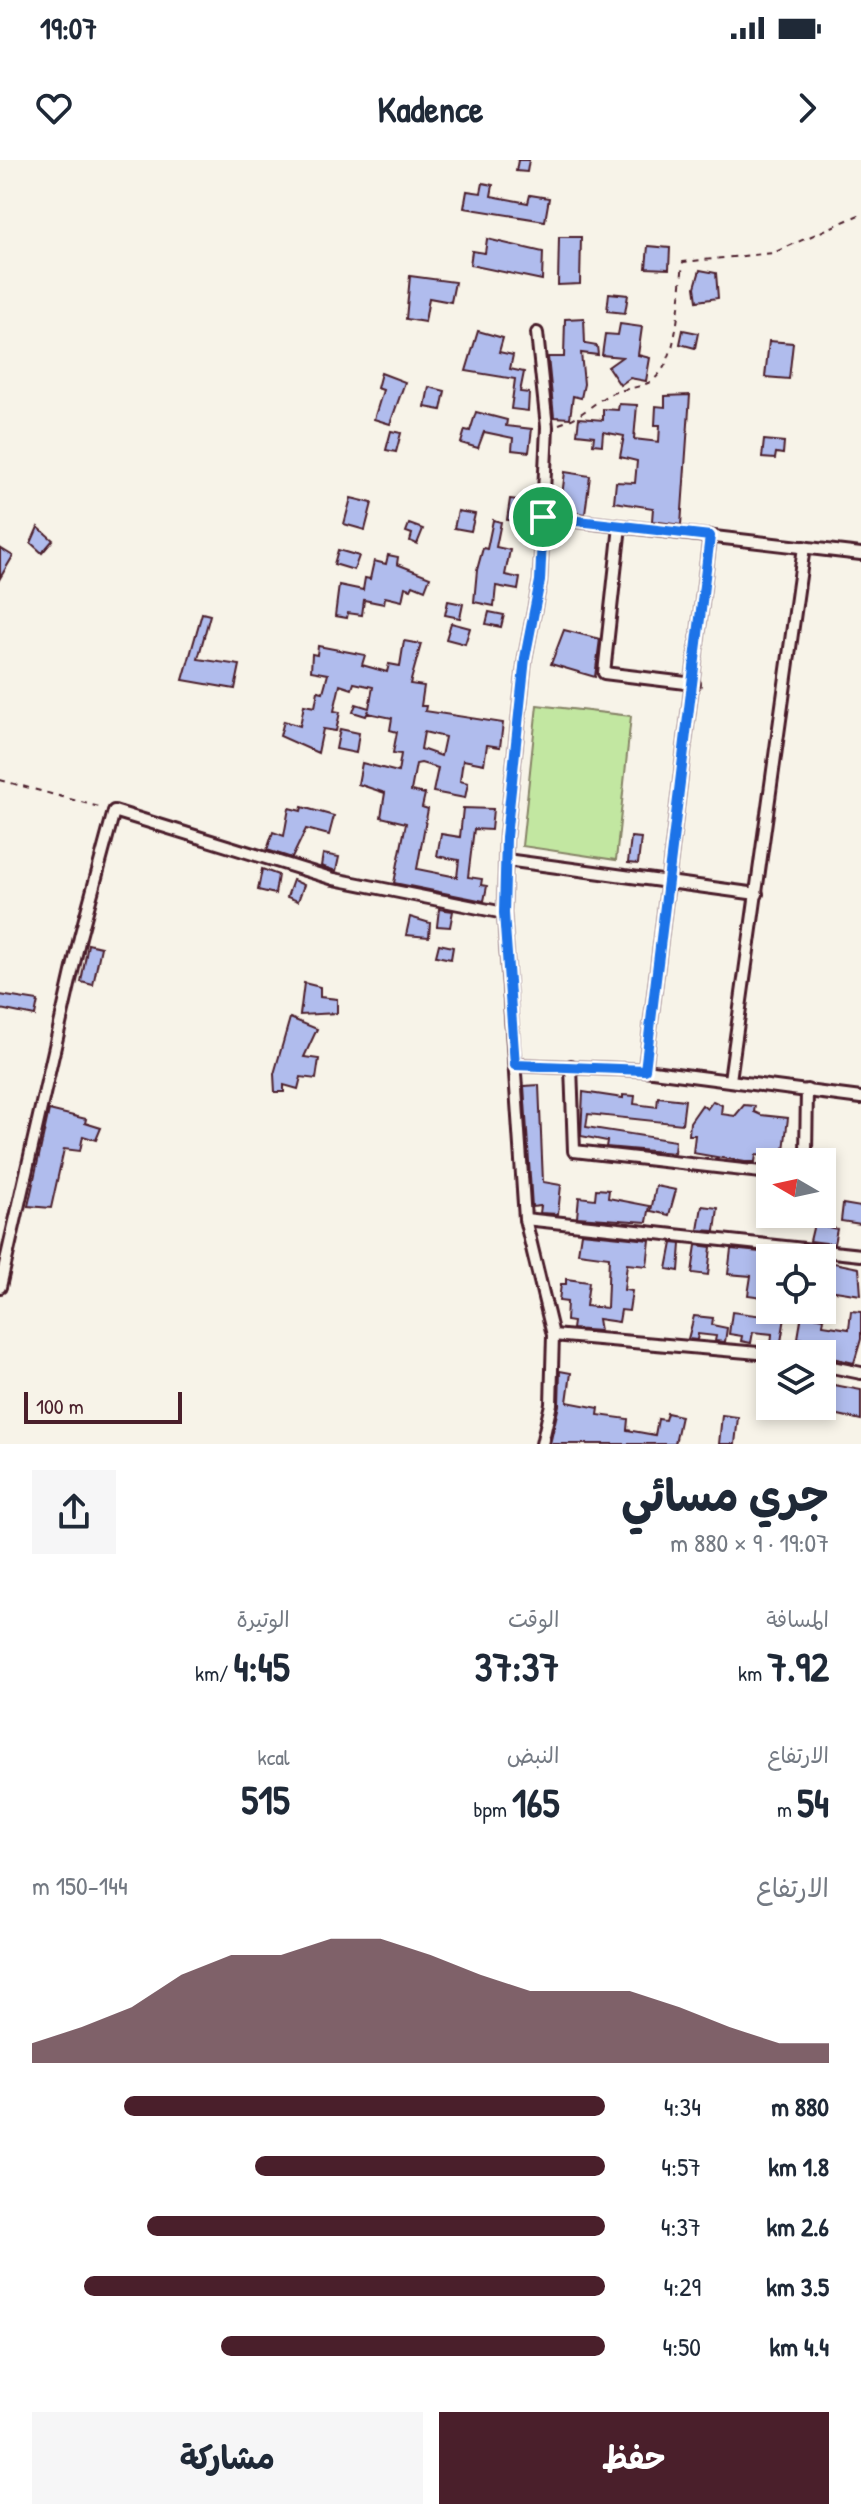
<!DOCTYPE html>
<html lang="ar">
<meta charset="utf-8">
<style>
body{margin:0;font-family:"Patrick Hand","Playpen Sans Arabic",sans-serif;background:#f6f6f7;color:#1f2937;direction:rtl;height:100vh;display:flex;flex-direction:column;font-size:30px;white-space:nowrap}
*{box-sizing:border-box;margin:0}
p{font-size:26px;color:#747a83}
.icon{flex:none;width:44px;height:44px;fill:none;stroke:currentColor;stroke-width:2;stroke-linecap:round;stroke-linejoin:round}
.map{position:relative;height:1284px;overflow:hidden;direction:ltr}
.panel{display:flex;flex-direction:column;background:#fff;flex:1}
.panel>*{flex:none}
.needle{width:52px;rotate:279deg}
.tools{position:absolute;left:756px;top:988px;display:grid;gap:16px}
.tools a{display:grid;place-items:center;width:80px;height:80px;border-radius:0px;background:#fff;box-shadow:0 4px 12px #0003;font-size:40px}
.scale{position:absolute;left:24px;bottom:20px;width:158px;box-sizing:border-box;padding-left:8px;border:4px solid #4a1f2b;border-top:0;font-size:22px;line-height:28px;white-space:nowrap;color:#4a1f2b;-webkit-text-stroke:6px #f7f3e8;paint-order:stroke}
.pin{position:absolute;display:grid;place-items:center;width:68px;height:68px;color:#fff;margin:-34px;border:4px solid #fff;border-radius:50%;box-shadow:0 2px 8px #0007}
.round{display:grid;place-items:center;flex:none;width:84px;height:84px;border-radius:0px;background:#f6f6f7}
.headline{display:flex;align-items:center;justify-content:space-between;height:136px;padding:0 32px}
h1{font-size:44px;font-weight:700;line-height:60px}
.figures{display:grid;grid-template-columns:repeat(3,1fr);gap:12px;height:136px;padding:8px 32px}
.figures div{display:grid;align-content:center}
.figures b{font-size:40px;font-weight:700}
.figures small{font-size:22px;font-weight:400}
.figures p{font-size:22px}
.chart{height:224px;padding:16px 32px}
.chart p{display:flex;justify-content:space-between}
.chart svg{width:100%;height:144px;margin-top:8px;fill:#4a1f2b;opacity:.7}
.primary-button{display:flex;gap:16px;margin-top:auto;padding:16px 32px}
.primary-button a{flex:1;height:92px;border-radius:0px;background:#4a1f2b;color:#fff;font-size:32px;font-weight:700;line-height:92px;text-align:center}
.primary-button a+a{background:#f6f6f7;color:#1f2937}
ul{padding:0 32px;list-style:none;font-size:26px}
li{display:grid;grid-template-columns:128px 96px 1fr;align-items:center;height:60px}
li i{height:20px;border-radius:10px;background:#4a1f2b}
.status{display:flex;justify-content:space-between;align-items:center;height:56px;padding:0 40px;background:#fff;direction:ltr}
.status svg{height:22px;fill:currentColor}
header{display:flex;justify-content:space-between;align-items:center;height:104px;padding:0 32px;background:#fff;font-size:36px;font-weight:700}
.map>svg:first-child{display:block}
.green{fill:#c2e7a1;stroke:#868366;stroke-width:2}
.building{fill:#b0bced;stroke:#4a1f2b;stroke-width:2;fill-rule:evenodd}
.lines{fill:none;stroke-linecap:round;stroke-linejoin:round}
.minor-casing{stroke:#4a1f2b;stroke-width:16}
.path{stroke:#4a1f2b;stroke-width:2;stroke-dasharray:6 6;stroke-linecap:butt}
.minor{stroke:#f7f3e8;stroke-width:10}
.route-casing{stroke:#fff;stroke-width:16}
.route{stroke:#1a73e8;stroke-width:10}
</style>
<div class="status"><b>19:07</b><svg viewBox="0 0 49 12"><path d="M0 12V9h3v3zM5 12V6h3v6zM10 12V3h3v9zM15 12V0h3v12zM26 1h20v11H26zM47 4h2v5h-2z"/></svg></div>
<header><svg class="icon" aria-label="forward" viewBox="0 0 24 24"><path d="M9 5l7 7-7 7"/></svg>Kadence<svg class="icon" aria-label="heart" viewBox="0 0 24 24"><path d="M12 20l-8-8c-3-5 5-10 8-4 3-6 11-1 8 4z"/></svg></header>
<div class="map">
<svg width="861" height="1284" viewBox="0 0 861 1284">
<rect width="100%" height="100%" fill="#f7f3e8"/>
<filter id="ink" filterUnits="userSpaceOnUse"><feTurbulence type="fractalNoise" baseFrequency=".0125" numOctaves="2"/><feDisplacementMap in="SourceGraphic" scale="16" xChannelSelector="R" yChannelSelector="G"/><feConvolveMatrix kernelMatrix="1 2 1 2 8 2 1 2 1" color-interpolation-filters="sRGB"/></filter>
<g filter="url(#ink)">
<path class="green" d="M 537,545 L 631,556 L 616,700 L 522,686 Z"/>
<g class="building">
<path d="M 518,0 L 529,0 L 527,12 L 516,11 Z"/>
<path d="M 483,23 L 493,25 L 491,36 L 528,43 L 530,35 L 549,38 L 545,61 L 464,48 L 467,31 L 481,33 Z"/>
<path d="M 559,77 L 581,77 L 580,124 L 558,125 Z"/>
<path d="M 487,79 L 543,92 L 542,120 L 470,105 L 472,91 L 485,93 Z"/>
<path d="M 648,86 L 670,88 L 669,109 L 646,108 Z"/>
<path d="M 700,110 L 716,113 L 718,138 L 697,141 L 695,127 Z"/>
<path d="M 410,116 L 455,122 L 451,142 L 429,138 L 425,162 L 406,159 Z"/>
<path d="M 609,133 L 628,135 L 625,153 L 607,151 Z"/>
<path d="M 584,158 L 585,184 L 597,186 L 598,195 L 581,193 L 584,224 L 581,238 L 573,236 L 570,258 L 554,257 L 548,197 L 564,197 L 565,159 Z"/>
<path d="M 620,164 L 642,167 L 638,195 L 650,198 L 646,221 L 630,218 L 620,225 L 608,207 L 622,197 L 602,195 L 605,174 L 618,175 Z"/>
<path d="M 683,170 L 698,173 L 695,188 L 680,184 Z"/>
<path d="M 478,171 L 503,178 L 499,192 L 513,195 L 510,209 L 524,212 L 520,232 L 529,233 L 528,251 L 511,249 L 515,219 L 466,211 Z"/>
<path d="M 769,181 L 793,183 L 789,219 L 765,217 Z"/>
<path d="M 381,213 L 405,222 L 390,264 L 374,259 L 383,230 L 377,228 Z"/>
<path d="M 429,227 L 445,231 L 441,250 L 425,247 Z"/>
<path d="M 690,235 L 681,365 L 652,361 L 653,348 L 614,342 L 616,322 L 635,323 L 637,301 L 620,297 L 624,276 L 603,272 L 602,285 L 593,284 L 594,276 L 577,274 L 579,258 L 603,260 L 603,249 L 618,250 L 619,244 L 637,245 L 634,279 L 659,282 L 660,265 L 655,265 L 656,246 L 665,247 L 665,236 Z"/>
<path d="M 476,252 L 507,260 L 506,266 L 532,269 L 529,292 L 512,290 L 513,278 L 484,272 L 478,288 L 461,283 L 465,270 L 470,271 Z"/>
<path d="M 391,271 L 401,273 L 396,292 L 386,290 Z"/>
<path d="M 764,280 L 784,282 L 783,294 L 776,293 L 775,299 L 762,298 Z"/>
<path d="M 565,312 L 590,316 L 585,354 L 560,351 Z"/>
<path d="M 351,338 L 372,343 L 365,370 L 344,364 Z"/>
<path d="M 510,339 L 534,342 L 531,363 L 507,360 Z"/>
<path d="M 458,351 L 475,354 L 471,371 L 454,368 Z"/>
<path d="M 493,360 L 501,362 L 496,387 L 510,390 L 505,415 L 520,418 L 518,430 L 496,426 L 494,446 L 474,442 L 477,410 L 483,388 L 487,389 Z"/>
<path d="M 409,364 L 423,369 L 417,384 L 410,381 L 412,374 L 406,372 Z"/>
<path d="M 38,367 L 53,380 L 42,393 L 31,383 Z"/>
<path d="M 0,388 L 13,396 L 0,418 Z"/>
<path d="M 338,390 L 359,396 L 354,410 L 334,404 Z"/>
<path d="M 388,395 L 398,397 L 397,404 L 430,417 L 425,430 L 413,425 L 411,429 L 405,427 L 402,441 L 385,437 L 384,444 L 364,440 L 362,455 L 348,453 L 347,458 L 335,456 L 339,425 L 363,430 L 365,418 L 370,419 L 374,401 L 386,404 Z"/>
<path d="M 448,441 L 463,444 L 460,458 L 445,455 Z"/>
<path d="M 489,452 L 504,455 L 501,467 L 486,464 Z"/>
<path d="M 202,453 L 210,455 L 198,499 L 240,505 L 235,529 L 183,520 Z"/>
<path d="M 451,463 L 470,468 L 465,484 L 446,479 Z"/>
<path d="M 564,470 L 600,479 L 595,517 L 551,504 Z"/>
<path d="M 404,481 L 421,484 L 410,524 L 424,526 L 421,546 L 426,546 L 425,551 L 503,563 L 500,587 L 487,585 L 484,604 L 463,600 L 460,621 L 468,623 L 465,638 L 433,632 L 438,608 L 421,603 L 416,604 L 411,631 L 425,634 L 422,647 L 428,649 L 417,709 L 457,717 L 459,700 L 437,696 L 441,674 L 460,677 L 463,648 L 493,649 L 491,670 L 474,669 L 468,717 L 482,719 L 481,725 L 487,726 L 484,741 L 394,723 L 406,663 L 381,657 L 385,633 L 358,624 L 362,603 L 398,612 L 401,594 L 393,593 L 397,572 L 390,570 L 392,558 L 368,553 L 369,550 L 366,556 L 353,552 L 356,544 L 369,548 L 373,527 L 354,523 L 352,529 L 340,525 L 334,551 L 340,552 L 336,571 L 323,569 L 318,593 L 280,576 L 284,561 L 300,566 L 304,545 L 315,547 L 318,531 L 323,532 L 328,514 L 311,511 L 312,494 L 317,495 L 318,486 L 365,495 L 362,505 L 387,512 L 389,504 L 400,506 ZM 424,572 L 445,577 L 441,596 L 421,589 Z"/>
<path d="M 340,569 L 359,573 L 356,593 L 336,589 Z"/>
<path d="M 302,647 L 334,656 L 329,675 L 306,669 L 292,698 L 267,690 L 273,672 L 284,676 L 289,648 L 301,651 Z"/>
<path d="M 631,677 L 641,678 L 638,704 L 628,703 Z"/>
<path d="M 323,694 L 339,697 L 336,711 L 321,706 Z"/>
<path d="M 262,709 L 278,715 L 275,734 L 258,730 Z"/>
<path d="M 293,720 L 304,725 L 298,741 L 287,737 Z"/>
<path d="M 439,749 L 453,751 L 450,767 L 437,766 Z"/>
<path d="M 410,757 L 430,763 L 429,777 L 406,775 Z"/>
<path d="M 88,784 L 101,787 L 93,825 L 81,822 Z"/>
<path d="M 439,784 L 453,787 L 451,799 L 436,796 Z"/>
<path d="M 304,823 L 320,827 L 320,837 L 337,839 L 337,853 L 300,855 Z"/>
<path d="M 0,835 L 38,841 L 35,856 L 0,849 Z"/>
<path d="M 290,858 L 317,869 L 304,897 L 319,899 L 316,919 L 301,917 L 298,929 L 284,925 L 284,932 L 275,932 L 274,914 Z"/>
<path d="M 539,925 L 543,1022 L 561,1025 L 558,1054 L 540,1053 L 541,1046 L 532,1047 L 524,926 Z"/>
<path d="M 583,932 L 623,938 L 623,935 L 635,936 L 634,944 L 657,947 L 658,937 L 685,940 L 682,964 L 588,954 L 586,967 L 675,981 L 674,993 L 606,987 L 607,981 L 581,976 Z"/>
<path d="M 713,941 L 722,945 L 721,954 L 735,956 L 744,945 L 755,946 L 754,952 L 761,955 L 788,958 L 783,998 L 756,995 L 755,1002 L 745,1002 L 693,993 L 695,975 L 689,975 L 690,962 L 702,945 L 707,949 Z"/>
<path d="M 49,950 L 86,959 L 85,963 L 101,968 L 96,980 L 83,976 L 80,991 L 64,989 L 51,1048 L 28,1046 Z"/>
<path d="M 656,1026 L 676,1030 L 669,1055 L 651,1051 Z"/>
<path d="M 596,1029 L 609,1030 L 608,1038 L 650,1046 L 647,1062 L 577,1057 L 579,1037 L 595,1039 Z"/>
<path d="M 843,1044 L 861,1047 L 861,1064 L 841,1061 Z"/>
<path d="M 702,1046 L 718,1048 L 715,1071 L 698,1070 Z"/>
<path d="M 793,1054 L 822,1054 L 820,1064 L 792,1058 Z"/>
<path d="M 814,1064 L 837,1069 L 834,1084 L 810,1081 Z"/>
<path d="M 581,1073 L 650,1080 L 647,1106 L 627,1104 L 624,1130 L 632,1131 L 629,1151 L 621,1150 L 619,1162 L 598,1159 L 600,1171 L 572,1169 L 573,1162 L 566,1161 L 567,1142 L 559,1141 L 561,1124 L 566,1124 L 566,1119 L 589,1122 L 586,1146 L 607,1148 L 609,1097 L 578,1093 Z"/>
<path d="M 672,1083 L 681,1084 L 679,1111 L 667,1109 Z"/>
<path d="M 696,1085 L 711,1087 L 708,1115 L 692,1113 Z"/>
<path d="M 731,1089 L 770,1093 L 770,1138 L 748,1135 L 751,1116 L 728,1114 Z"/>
<path d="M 824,1101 L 859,1108 L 861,1135 L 822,1129 Z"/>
<path d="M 764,1148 L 786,1151 L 781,1182 L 789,1183 L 788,1194 L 778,1193 L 771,1186 L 772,1174 L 753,1172 L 751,1183 L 741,1181 L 742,1176 L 729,1174 L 732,1152 L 763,1156 Z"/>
<path d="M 851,1151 L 861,1152 L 861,1179 L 854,1203 L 815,1194 L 818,1182 L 798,1178 L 802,1154 L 824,1158 L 823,1165 L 849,1169 Z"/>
<path d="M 694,1156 L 713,1158 L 712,1165 L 727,1168 L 725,1182 L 715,1181 L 716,1176 L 698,1174 L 697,1180 L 688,1179 Z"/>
<path d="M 560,1211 L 571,1213 L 567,1242 L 599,1248 L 598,1255 L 628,1259 L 627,1270 L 655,1275 L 658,1259 L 665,1260 L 667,1253 L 681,1256 L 675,1284 L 550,1284 L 559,1245 Z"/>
<path d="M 829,1224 L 861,1230 L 861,1260 L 834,1254 L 833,1259 L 823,1257 Z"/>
<path d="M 722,1255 L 738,1257 L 735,1284 L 719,1284 Z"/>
</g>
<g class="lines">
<defs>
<g id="minor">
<path d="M 537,173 L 547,267 L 540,421 L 525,498 L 506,677 L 504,753 L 525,1059 L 553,1175 L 551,1244 L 542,1284"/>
<path d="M 543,357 L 861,394"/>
<path d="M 620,366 L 604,513 L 694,524"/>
<path d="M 506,700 L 757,734"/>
<path d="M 515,905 L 645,910 L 861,938"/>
<path d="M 571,906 L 574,991 L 770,1013"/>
<path d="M 645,910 L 710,376"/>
<path d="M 730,920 L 804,387"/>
<path d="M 801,1002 L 806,993 L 807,930"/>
<path d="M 525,1059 L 861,1095"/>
<path d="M 0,1127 L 80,777 L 114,651 L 334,719 L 504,753"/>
<path d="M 553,1175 L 770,1194"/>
<path d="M 822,1205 L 861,1213"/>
</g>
</defs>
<use href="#minor" class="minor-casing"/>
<g class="path">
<path d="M 559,264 C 579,258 589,247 606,236 C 619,229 635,229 648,223 C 680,208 679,135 683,102 L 773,93 L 861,54"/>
<path d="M 0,620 L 103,648"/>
</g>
<use href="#minor" class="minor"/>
</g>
</g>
<g class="lines" filter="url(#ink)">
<defs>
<path id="route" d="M 543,357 L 710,376 L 645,910 L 515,905 L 504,753 L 506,677 L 525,498 L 540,421 Z"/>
</defs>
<use href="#route" class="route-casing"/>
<use href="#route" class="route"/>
</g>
</svg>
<div class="tools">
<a><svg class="needle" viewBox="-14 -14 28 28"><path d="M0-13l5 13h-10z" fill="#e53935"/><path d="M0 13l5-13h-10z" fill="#747a83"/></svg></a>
<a><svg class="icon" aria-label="locate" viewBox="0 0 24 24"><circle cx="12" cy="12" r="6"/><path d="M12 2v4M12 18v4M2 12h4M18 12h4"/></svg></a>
<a><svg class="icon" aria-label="layers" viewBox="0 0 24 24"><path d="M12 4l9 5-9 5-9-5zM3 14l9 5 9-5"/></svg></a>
</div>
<div class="scale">100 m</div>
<div class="pin" style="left:543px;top:357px;background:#1e9e55"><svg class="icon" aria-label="arrive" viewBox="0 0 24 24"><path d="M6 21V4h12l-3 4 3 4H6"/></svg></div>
</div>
<section class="panel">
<div class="headline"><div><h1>جري مسائي</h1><p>19:07 · 9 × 880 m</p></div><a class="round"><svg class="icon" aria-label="share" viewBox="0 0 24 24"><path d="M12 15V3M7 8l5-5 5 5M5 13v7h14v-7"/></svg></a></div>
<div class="figures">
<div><p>المسافة</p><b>7.92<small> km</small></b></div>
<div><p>الوقت</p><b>37:37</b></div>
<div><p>الوتيرة</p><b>4:45<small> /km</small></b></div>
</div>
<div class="figures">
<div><p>الارتفاع</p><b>54<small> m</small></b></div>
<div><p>النبض</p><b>165<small> bpm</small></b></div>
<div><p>kcal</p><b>515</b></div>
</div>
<div class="chart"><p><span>الارتفاع</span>144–150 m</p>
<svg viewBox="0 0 160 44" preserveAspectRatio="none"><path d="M0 44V38L10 33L20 27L30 17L40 11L50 11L60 6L70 6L80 11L90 17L100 22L110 22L120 22L130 27L140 33L150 38L160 38V44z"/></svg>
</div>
<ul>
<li><b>880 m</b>4:34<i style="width:84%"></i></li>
<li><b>1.8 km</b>4:57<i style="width:61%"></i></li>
<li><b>2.6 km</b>4:37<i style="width:80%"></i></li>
<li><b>3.5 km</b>4:29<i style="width:91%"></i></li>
<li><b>4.4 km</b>4:50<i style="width:67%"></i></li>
</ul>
<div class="primary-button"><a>حفظ</a><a>مشاركة</a></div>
</section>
